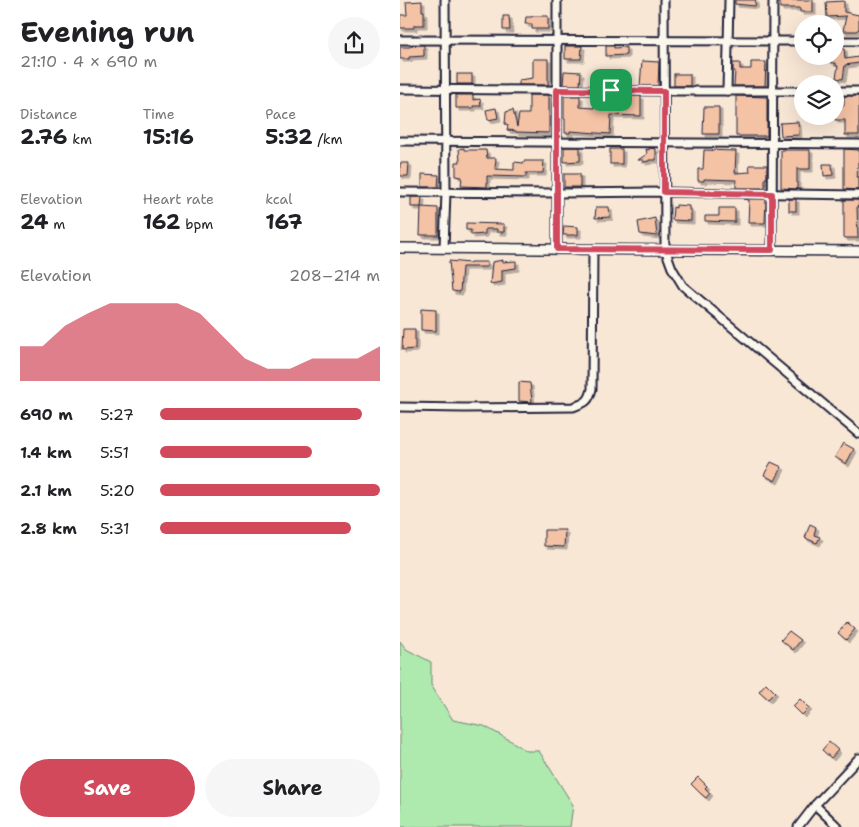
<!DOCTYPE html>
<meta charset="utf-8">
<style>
body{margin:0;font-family:"Shantell Sans",sans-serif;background:#f6f6f6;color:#202124;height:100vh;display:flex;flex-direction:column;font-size:19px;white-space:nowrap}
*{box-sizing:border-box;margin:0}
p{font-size:16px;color:#757577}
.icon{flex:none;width:28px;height:28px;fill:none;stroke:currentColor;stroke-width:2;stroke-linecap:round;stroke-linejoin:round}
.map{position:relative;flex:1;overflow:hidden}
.panel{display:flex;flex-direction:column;background:#fff;width:400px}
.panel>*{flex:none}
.controls{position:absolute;left:394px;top:15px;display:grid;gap:10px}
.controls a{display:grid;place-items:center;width:50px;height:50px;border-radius:50%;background:#fff;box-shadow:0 5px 20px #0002;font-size:25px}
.pin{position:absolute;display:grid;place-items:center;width:42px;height:42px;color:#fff;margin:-21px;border-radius:10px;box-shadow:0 2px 8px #0006}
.round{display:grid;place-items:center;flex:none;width:52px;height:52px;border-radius:26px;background:#f6f6f6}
.summary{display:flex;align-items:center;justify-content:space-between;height:85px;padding:0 20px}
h1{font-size:28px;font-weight:700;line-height:38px}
.figures{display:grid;grid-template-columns:repeat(3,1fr);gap:8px;height:85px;padding:5px 20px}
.figures div{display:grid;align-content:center}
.figures b{font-size:21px;font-weight:700}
.figures small{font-size:14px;font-weight:400}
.figures p{font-size:14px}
.chart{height:140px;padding:10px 20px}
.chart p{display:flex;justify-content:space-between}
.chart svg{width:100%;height:90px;margin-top:5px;fill:#d1495b;opacity:.7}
.cta{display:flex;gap:10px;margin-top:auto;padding:10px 20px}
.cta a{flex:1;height:58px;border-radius:30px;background:#d1495b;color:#fff;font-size:20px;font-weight:700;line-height:58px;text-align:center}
.cta a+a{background:#f6f6f6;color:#202124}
ul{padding:0 20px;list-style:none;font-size:16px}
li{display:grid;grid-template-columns:80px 60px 1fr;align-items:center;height:38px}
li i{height:12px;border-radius:6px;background:#d1495b}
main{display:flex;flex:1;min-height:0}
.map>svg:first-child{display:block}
.green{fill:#aee9ae;stroke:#688674}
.building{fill:#f4c2a4;stroke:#22223b;filter:url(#shadow)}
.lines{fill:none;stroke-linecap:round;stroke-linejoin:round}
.minor-casing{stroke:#22223b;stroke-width:11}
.tertiary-casing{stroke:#22223b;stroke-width:12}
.minor{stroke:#fbf7ec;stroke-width:7}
.tertiary{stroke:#fbf7ec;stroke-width:9}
.route-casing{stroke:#fff;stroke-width:10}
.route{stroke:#d1495b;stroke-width:6}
</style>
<main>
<section class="panel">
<div class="summary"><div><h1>Evening run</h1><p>21:10 · 4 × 690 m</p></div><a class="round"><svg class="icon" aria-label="share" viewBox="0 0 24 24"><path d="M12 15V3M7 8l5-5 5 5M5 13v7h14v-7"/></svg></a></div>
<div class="figures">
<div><p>Distance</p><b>2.76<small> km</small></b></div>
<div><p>Time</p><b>15:16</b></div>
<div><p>Pace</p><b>5:32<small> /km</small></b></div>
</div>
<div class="figures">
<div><p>Elevation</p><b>24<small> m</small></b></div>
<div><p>Heart rate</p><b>162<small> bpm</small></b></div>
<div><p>kcal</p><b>167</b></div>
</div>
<div class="chart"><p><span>Elevation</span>208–214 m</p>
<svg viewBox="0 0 160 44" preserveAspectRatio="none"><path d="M0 44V27L10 27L20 17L30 11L40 6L50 6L60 6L70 6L80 11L90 22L100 33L110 38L120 38L130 33L140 33L150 33L160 27V44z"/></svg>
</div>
<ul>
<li><b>690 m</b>5:27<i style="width:92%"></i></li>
<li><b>1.4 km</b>5:51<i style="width:69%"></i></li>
<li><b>2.1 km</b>5:20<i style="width:100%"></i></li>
<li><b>2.8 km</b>5:31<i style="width:87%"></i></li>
</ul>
<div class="cta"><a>Save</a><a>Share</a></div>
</section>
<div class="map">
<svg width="459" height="827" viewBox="0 0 459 827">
<defs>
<filter id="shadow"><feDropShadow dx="3" dy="3" stdDeviation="0" flood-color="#0004"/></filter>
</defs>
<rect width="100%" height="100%" fill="#f9e7d6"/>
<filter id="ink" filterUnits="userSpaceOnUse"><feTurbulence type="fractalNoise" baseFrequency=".02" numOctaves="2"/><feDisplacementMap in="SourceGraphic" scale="10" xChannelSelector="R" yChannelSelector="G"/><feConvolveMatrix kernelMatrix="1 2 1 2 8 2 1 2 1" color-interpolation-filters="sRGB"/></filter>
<g filter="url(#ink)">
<path class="green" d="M 0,641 L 6,649 L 31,662 L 31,685 L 53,720 L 84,726 L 111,741 L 127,751 L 139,751 L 173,805 L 170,827 L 0,827 Z"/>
<g class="building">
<path d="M 335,0 L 356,0 L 355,6 L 335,4 Z"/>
<path d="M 380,0 L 413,0 L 413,12 L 400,12 L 400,8 L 380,8 Z"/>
<path d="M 22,1 L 22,11 L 24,11 L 24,25 L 14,25 L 14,28 L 0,28 L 0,15 L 7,15 L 6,2 Z"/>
<path d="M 444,1 L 444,12 L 459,15 L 459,29 L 456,31 L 443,31 L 446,16 L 427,17 L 426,2 Z"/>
<path d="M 103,16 L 109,16 L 110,30 L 103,30 Z"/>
<path d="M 132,16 L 148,16 L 148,29 L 132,29 L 132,24 L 125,24 L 126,17 L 132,17 Z"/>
<path d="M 10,45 L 24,45 L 24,56 L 9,57 L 9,59 L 0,59 L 0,47 L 10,47 Z"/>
<path d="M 165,46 L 182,46 L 181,59 L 165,59 Z"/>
<path d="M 206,46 L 214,46 L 214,48 L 226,47 L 226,55 L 206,56 Z"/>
<path d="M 435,48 L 444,48 L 445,59 L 458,57 L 459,63 L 445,65 L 443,79 L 436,78 L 438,66 L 436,66 L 436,63 L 431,63 L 431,56 L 435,56 Z"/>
<path d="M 133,59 L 148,59 L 148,85 L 119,85 L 119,80 L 133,78 Z"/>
<path d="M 242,61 L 259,62 L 258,86 L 240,86 Z"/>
<path d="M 351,62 L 366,62 L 365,86 L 334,86 L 335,71 L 333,71 L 333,63 L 340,63 L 340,69 L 351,69 Z"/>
<path d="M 164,71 L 181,72 L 180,85 L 163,85 Z"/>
<rect x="57" y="74" width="15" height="10"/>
<rect x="274" y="74" width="16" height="12"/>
<path d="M 56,95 L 73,95 L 73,100 L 80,99 L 81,106 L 73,106 L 73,108 L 56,108 Z"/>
<path d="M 129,95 L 149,95 L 149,133 L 116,132 L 116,131 L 107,130 L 108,125 L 105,124 L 106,112 L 113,110 L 117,127 L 119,114 L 129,114 Z"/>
<path d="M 164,96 L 180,96 L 180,107 L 194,108 L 195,100 L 212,101 L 212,105 L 227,105 L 227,96 L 241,96 L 241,116 L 211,115 L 210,134 L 170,131 L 170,133 L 165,133 L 165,119 L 164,119 Z"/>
<path d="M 336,96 L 367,97 L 367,136 L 336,136 Z"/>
<path d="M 444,96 L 459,96 L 459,135 L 445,135 L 445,120 L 435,120 L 435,106 L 444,106 Z"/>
<path d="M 304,107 L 319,107 L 319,134 L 303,134 Z"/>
<path d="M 96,108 L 98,118 L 88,120 L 86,110 Z"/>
<path d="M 398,122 L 399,135 L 381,136 L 380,123 Z"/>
<path d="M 164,147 L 180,147 L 180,161 L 164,162 Z"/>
<path d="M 64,148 L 64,150 L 86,150 L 87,158 L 96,158 L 95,169 L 114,170 L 114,162 L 124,163 L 124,161 L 144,161 L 143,173 L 126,173 L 126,177 L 87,176 L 87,187 L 61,186 L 62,177 L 56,176 L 56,162 L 60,162 L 59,149 Z"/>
<path d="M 249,148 L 256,149 L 256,160 L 249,160 L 249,161 L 243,162 L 243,160 L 238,160 L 247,154 L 246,149 L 249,150 Z"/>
<rect x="210" y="149" width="12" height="15"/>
<path d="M 444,149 L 459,150 L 459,162 L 458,162 L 457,177 L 459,177 L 459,190 L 444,189 Z"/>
<path d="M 304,150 L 336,151 L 335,173 L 350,172 L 349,165 L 367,165 L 367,178 L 365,178 L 365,188 L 336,188 L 336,180 L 304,179 L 304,181 L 298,181 L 298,169 L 303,169 Z"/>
<path d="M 381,150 L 410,150 L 410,169 L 397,169 L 397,189 L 381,188 Z"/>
<path d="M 0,163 L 9,163 L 8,176 L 0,176 Z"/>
<path d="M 423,164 L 432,164 L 433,175 L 424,176 Z"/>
<path d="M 22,174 L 39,175 L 38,187 L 22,187 Z"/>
<rect x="164" y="174" width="16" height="13"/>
<path d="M 11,197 L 22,197 L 21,207 L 11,207 Z"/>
<path d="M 344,199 L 366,199 L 365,223 L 348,223 L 349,200 Z"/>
<rect x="389" y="199" width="7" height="12"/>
<path d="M 444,200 L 459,200 L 459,207 L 457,206 L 458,238 L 445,238 L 444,237 Z"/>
<path d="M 276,205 L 289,206 L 289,210 L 291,210 L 291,221 L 272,220 L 273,207 L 276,208 Z"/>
<path d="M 21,207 L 38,208 L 38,235 L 20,235 Z"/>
<path d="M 196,207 L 209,207 L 210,217 L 195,218 Z"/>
<path d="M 319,208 L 335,208 L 335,222 L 305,221 L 305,216 L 319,216 Z"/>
<path d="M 255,218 L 257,236 L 240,234 L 238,222 Z"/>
<path d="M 66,223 L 104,224 L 104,232 L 97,232 L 97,229 L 85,229 L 85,234 L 71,235 L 71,230 L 66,230 Z"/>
<path d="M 164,226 L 178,227 L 178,235 L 163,235 Z"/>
<path d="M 103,260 L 102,262 L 116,261 L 116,268 L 102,270 L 102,282 L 90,284 L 92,262 Z"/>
<path d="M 49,261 L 70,263 L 70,262 L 87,262 L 87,267 L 62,267 L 60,292 L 52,291 Z"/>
<path d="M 21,309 L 36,310 L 36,331 L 21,330 Z"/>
<path d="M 3,329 L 15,329 L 15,349 L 2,350 Z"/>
<path d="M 119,382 L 130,383 L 132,402 L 119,401 Z"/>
<path d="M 443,443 L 454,449 L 446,464 L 435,457 Z"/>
<path d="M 371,462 L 382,467 L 375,481 L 364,475 Z"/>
<path d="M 410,524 L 416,527 L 414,535 L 420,537 L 417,543 L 405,538 Z"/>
<path d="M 144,530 L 165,530 L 164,547 L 144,546 Z"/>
<path d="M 447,622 L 455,629 L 446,640 L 438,633 Z"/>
<path d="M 389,631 L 401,640 L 393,650 L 381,640 Z"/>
<path d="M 366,683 L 375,692 L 368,699 L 359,691 Z"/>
<path d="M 400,699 L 409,708 L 402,715 L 393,706 Z"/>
<path d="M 429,742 L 438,750 L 431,758 L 422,750 Z"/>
<path d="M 298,777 L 307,786 L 305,788 L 310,793 L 306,798 L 300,793 L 291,784 Z"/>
</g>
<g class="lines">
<defs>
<g id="minor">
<path d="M 157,0 L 157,249"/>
<path d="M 264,0 L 265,249 L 272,268 L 283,286 L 459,434"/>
<path d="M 0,40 L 402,41"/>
<path d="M 435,41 L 459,41"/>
<path d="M 0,89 L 264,91 L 402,91"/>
<path d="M 327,91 L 329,0"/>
<path d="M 435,91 L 459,91"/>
<path d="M 0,141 L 459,144"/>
<path d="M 0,192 L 158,193 L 264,192 L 459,195"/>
<path d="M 44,248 L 46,192 L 45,0"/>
<path d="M 372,250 L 373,0"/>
<path d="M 0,407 L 64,408 L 173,407 C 185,403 189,402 192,389 L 193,249"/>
<path d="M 398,827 L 415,805"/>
<path d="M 438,827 L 415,805 L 459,758"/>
</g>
<path id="tertiary" d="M 0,248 L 459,251"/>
</defs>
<use href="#minor" class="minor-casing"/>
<use href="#tertiary" class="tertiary-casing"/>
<use href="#minor" class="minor"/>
<use href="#tertiary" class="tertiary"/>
</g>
</g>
<g class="lines" filter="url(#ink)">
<defs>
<path id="route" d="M 157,90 L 264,91 L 264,192 L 372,194 L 372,250 L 157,249 Z"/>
</defs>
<use href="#route" class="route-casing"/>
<use href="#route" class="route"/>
</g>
</svg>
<div class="controls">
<a><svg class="icon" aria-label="locate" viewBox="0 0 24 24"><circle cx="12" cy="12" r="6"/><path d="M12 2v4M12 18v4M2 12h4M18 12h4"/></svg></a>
<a><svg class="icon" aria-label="layers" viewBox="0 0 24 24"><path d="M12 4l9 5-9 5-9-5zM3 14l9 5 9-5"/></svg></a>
</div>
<div class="pin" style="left:211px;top:90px;background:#1e9e55"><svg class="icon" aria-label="arrive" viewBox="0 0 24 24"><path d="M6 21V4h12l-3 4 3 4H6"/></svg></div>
</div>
</main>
